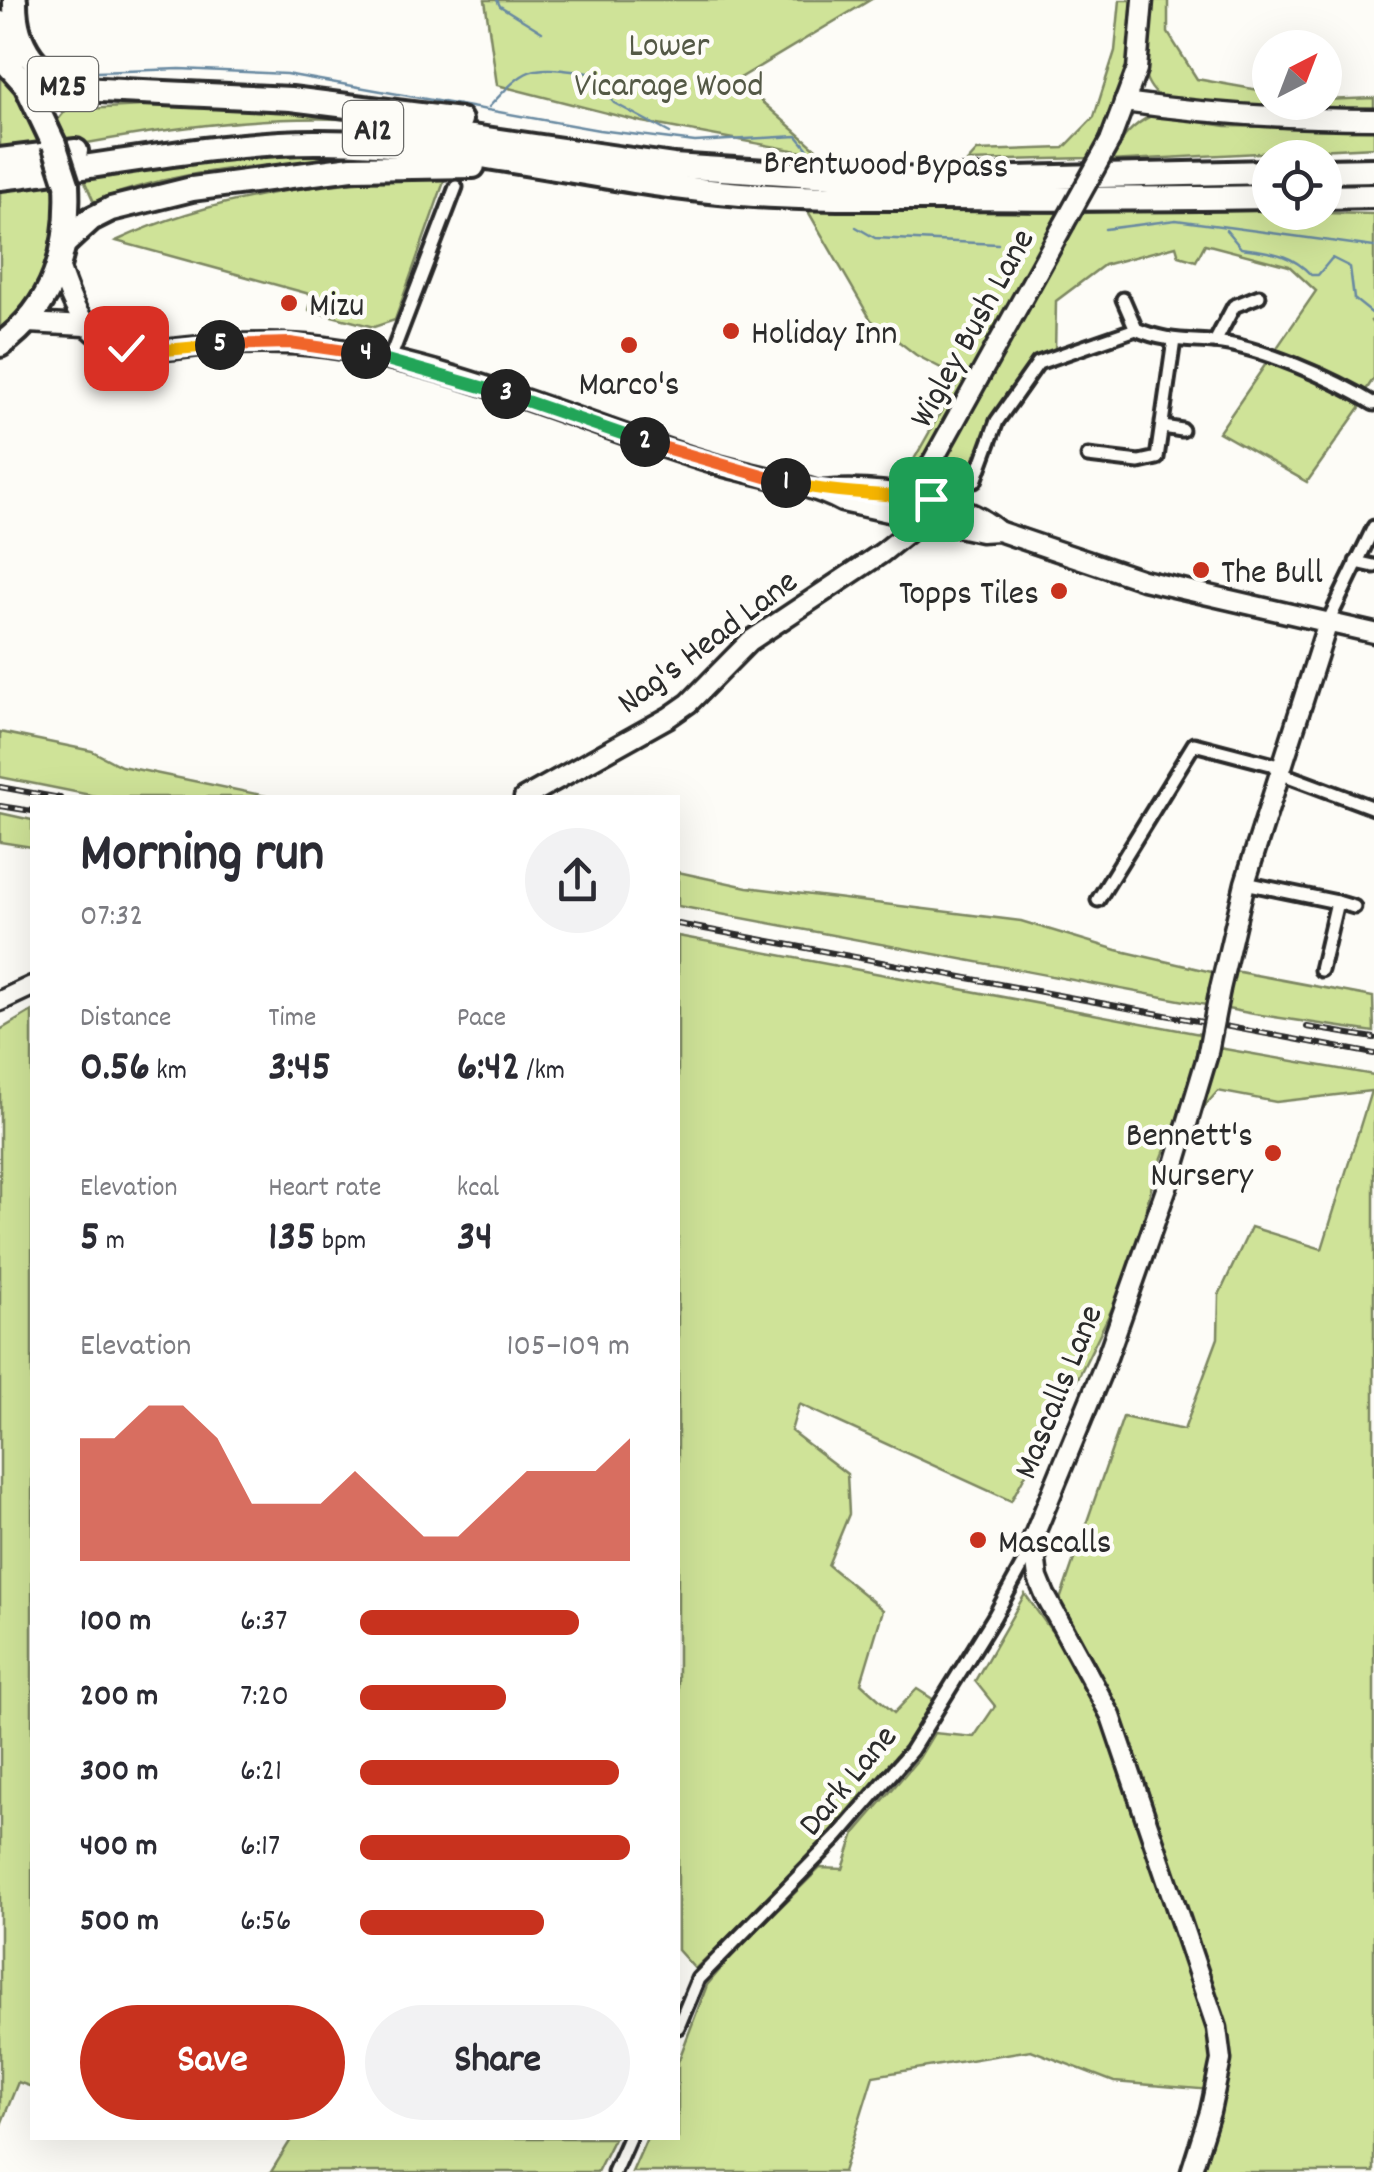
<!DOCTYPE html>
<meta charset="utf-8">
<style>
body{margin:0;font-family:Dekko,sans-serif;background:#f2f2f3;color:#2b2b33;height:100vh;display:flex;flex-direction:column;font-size:38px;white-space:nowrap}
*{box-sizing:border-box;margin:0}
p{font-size:32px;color:#7c7c81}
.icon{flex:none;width:55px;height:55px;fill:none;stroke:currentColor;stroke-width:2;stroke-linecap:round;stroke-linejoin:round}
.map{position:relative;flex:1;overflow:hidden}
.sheet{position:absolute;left:30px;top:795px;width:650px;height:1345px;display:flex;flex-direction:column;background:#fff;border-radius:0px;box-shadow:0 10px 40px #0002}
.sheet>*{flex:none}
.needle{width:65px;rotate:42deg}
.fabs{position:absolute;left:1252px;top:30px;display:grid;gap:20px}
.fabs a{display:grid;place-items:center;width:90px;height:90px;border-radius:50%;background:#fff;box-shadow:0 10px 40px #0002;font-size:50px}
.pin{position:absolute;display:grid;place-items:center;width:85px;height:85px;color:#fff;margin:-42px;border-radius:20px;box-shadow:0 5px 15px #0006}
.km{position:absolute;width:50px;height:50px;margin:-25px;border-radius:50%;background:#222;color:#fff;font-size:28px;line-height:50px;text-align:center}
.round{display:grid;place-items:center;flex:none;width:105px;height:105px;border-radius:52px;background:#f2f2f3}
.head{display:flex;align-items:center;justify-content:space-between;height:170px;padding:0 50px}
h1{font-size:55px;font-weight:800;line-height:75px}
.metrics{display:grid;grid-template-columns:repeat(3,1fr);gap:15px;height:170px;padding:10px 50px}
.metrics div{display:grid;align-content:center}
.metrics b{font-size:42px;font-weight:800}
.metrics small{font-size:28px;font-weight:400}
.metrics p{font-size:28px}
.chart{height:280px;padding:20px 50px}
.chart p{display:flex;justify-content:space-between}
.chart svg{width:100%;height:180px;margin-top:10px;fill:#c8321e;opacity:.7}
.primary-button{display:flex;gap:20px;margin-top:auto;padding:20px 50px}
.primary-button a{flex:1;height:115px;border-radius:60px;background:#c8321e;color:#fff;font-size:40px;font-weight:800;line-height:115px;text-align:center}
.primary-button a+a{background:#f2f2f3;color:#2b2b33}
ul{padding:0 50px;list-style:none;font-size:32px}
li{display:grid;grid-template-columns:160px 120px 1fr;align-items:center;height:75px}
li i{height:25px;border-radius:12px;background:#c8321e}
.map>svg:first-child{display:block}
.green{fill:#cfe398;stroke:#7d8762;stroke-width:2.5}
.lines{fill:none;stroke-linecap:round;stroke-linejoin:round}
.stream{stroke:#6889a1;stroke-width:2.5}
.street-casing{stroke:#2b2b2b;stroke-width:19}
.secondary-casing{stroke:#2b2b2b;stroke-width:25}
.primary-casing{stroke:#2b2b2b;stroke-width:25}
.highway-casing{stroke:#2b2b2b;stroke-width:30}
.street{stroke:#fdfcf7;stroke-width:11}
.secondary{stroke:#fdfcf7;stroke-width:18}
.primary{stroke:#fdfcf7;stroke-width:18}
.highway{stroke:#fdfcf7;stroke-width:22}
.rail-casing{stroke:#2b2b2b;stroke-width:6}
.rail{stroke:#fdfcf7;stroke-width:2.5;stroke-dasharray:8;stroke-linecap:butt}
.secondary-bridge-casing{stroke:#2b2b2b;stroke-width:25;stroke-linecap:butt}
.highway-bridge-casing{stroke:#2b2b2b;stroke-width:30;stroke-linecap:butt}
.secondary-bridge{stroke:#fdfcf7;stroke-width:18}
.highway-bridge{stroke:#fdfcf7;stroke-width:22}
.split-1-casing{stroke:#fff;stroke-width:20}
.split-2-casing{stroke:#fff;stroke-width:20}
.split-3-casing{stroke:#fff;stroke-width:20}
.split-4-casing{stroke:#fff;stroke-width:20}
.split-5-casing{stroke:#fff;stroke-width:20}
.split-6-casing{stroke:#fff;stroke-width:20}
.split-1{stroke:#f5b400;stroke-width:12}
.split-2{stroke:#f0652b;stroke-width:12}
.split-3{stroke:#22a559;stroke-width:12}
.split-4{stroke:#22a559;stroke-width:12}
.split-5{stroke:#f0652b;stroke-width:12}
.split-6{stroke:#f5b400;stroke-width:12}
.poi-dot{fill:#c8321e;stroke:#fdfcf7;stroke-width:4}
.labels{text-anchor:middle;stroke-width:9;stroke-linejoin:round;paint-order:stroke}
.shield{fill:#fdfcf7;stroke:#6a6a68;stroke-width:2.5}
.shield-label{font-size:32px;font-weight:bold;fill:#2b2b2b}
.park-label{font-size:35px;fill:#545946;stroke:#fdfcf7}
.street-label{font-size:35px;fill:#2b2b2b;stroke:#fdfcf7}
.poi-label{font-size:35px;fill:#2b2b2b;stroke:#fdfcf7;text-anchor:start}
</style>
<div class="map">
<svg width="1374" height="2172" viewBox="0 0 1374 2172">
<rect width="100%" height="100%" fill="#fdfcf7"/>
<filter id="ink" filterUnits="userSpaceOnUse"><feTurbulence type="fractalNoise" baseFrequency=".01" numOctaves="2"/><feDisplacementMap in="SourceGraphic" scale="20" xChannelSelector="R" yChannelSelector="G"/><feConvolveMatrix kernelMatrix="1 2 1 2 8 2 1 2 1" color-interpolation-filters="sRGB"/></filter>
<g filter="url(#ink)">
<g class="green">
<path d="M 485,0 L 870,0 L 737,80 L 824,156 L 642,122 L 497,85 Z"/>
<path d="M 1120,0 L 1137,0 L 1128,75 L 1109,123 L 1089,158 L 968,161 L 977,151 L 1064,148 L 1094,117 L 1115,51 Z"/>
<path d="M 1152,0 L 1168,0 L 1168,33 L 1197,79 L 1270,92 L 1270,102 L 1374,98 L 1374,114 L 1168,103 C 1125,76 1152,41 1152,0 Z"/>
<path d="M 0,70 L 11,82 L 44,147 L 0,152 Z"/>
<path d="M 218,102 L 346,112 L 345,119 C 252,116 162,129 71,146 L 57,121 L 66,110 Z"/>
<path d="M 1153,115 L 1226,126 L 1374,129 L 1374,147 L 1109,161 C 1120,140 1131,125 1153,115 Z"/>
<path d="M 315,147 L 395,157 C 295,164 188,163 94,202 L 80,171 Z"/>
<path d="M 446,176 L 395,320 L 374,327 L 309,310 L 313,295 L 116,241 C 219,193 334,181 446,176 Z"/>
<path d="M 54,178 L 58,230 L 41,291 L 0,334 L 0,185 Z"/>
<path d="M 805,206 L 1062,213 L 919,469 L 912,463 L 960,378 L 916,355 L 871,320 Z"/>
<path d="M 1226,207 L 1270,209 L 1270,212 L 1374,214 L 1374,319 L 1371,321 L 1374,326 L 1374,378 L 1362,396 L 1366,399 L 1307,482 L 1219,432 L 1316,291 L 1289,266 L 1205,244 L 1196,261 L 1179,256 L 1176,246 L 1104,265 L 1056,301 L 1055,354 L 997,421 L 969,498 L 943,490 L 933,482 L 1082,213 Z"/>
<path d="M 0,732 L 92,751 L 121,766 L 271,797 L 100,797 L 0,777 Z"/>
<path d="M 0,813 L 32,820 L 32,847 L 0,842 Z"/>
<path d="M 678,872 L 747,887 L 1021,921 L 1117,950 L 1216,973 L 1229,970 L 1373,997 L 1374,1032 L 1254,1014 L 678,906 Z"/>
<path d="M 678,936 L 1200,1034 L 1189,1088 L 1153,1181 L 1130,1272 L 1079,1376 L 1011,1501 L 799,1404 L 791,1431 L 847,1474 L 849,1514 L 828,1565 L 883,1610 L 861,1683 L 894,1713 L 917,1689 L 939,1703 L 912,1749 L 822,1845 L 695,1969 L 678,1950 Z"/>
<path d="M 32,1011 L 32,2087 L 18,2082 L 0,2127 L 0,1030 Z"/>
<path d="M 1219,1048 L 1374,1075 L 1374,2172 L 1191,2172 L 1213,2090 L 1114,2082 L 1031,2050 L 873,2076 L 843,2172 L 632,2172 L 647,2138 L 678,2138 L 678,2062 L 707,1985 L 735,1952 L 820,1868 L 843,1869 L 855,1833 L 919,1758 L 934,1733 L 974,1737 L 995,1706 L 975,1681 L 1025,1594 L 1050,1629 L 1123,1417 L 1184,1430 L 1218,1338 L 1219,1295 L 1251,1227 L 1322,1249 L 1371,1091 L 1276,1102 L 1218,1091 L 1203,1108 Z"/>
<path d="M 292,2138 C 308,2138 323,2143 337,2138 L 614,2138 L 597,2172 L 271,2172 Z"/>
</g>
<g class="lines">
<g class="stream">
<path d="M 497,0 L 500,6 L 542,32"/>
<path d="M 69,73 L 180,69 L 286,74 L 599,130 L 695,142 L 797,136 L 816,159"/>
<path d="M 489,107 C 530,63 530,66 589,73 L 614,103 L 670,133"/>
<path d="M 856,227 L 875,238 L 998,244"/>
<path d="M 1105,229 L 1176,220 L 1374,247"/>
<path d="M 1226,230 L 1241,248 C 1269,252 1291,253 1311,275 L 1318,275 L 1332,258 L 1350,267 L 1354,299 L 1374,315"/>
</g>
<defs>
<g id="street">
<path d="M 1123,299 L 1136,329 C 1162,341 1185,340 1213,342 C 1259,346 1334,379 1374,404"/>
<path d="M 1215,342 L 1234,306 L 1259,296"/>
<path d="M 390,359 L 456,187"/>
<path d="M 1163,427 L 1182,430"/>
<path d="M 1088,456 L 1139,462 L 1157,458 L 1174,340"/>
<path d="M 975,481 L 997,421 L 1038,363 L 1136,329"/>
<path d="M 1356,562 L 1374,566"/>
<path d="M 1328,622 L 1374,527"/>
<path d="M 1280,773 L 1374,808"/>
<path d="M 1245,883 L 1337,902 L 1321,970"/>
<path d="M 1098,900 L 1194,744 L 1282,767"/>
<path d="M 1337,902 L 1354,907"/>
<path d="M 678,2027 L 698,1979 L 837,1837 L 911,1751 L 994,1617 L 1032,1548"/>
<path d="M 614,2172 L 629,2138"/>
</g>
<g id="secondary">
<path d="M 1124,102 C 1208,114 1289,119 1374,119"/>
<path d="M 1110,141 L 1137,69 L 1143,0"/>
<path d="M 524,798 L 669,717 L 689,703 L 750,641 L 882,553 L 907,533 L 925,475 L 1064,224"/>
<path d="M 1220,989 L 1245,883 L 1328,622"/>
<path d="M 0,1001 L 32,986"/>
<path d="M 1191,2172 L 1210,2112 L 1221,2060 L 1217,2028 L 1111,1716 L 1045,1595 L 1038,1578 L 1033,1538 L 1104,1366 L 1175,1164 L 1207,1057"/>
</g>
<g id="primary">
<path d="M 59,266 C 70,298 79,329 113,344 C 143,357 180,347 211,345 C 249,343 287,342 325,347 C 452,364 581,423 704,461 C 747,475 803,481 842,502 L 981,532 L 998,531 L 1143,580 L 1374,633"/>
<path d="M 28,323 L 85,326"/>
<path d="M 823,491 C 873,486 961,497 998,531"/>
</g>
<g id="highway">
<path d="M 15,0 C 14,45 36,75 79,89 L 291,99 L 460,120"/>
<path d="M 0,23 L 13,68"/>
<path d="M 0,56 L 26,85 L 54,144"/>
<path d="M 20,76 L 61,97"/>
<path d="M 376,128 L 472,137 L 673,166 L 847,177 L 928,180 L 1270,172"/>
<path d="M 0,160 L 76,151"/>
<path d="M 1325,171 L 1374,170"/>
<path d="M 0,178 C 105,167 208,143 315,142 C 459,141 598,183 741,194 C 807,199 873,198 938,198 C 1049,199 1159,199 1270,197"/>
<path d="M 1325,197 L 1374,196"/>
<path d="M 63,245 L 91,219 L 111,209 L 192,189 L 352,168 L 473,166"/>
<path d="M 0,345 C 55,306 70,249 67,184"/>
</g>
</defs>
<use href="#street" class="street-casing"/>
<use href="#secondary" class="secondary-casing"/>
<use href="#primary" class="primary-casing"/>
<use href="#highway" class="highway-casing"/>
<use href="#street" class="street"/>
<use href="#secondary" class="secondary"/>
<use href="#primary" class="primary"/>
<use href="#highway" class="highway"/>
<defs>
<g id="rail">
<path d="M 0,787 L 60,798"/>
<path d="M 0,806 L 32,811"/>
<path d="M 678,924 L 1374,1054"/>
<path d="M 1307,1027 L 1374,1038"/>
</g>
</defs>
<use href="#rail" class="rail-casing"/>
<use href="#rail" class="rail"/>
<defs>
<g id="secondary-bridge">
<path d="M 1064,224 L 1110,141"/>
<path d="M 1207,1057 L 1220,989"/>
</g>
<path id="highway-bridge" d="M 54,144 L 67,184"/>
</defs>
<use href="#secondary-bridge" class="secondary-bridge-casing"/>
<use href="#highway-bridge" class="highway-bridge-casing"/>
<use href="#secondary-bridge" class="secondary-bridge"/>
<use href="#highway-bridge" class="highway-bridge"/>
</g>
</g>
<g class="lines" filter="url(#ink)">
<defs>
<path id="split-1" d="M 786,483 C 831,493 884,494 931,499"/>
<path id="split-2" d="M 645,442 L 786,483"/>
<path id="split-3" d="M 506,394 L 645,442"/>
<path id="split-4" d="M 366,354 L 506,394"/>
<path id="split-5" d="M 220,345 L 290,343 L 366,354"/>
<path id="split-6" d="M 126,348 L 166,350 L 220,345"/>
</defs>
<use href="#split-1" class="split-1-casing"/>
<use href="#split-2" class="split-2-casing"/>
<use href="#split-3" class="split-3-casing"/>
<use href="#split-4" class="split-4-casing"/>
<use href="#split-5" class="split-5-casing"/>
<use href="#split-6" class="split-6-casing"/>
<use href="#split-1" class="split-1"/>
<use href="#split-2" class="split-2"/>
<use href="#split-3" class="split-3"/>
<use href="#split-4" class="split-4"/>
<use href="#split-5" class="split-5"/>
<use href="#split-6" class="split-6"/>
</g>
<g class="poi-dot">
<circle cx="289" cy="303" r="10"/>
<circle cx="731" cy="331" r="10"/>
<circle cx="629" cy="345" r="10"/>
<circle cx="1201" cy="570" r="10"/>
<circle cx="1059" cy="591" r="10"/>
<circle cx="1273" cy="1153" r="10"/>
<circle cx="978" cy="1540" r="10"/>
</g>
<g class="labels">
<g class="shield">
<rect x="28" y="57" width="70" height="54" rx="8"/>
<rect x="343" y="101" width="60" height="54" rx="8"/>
</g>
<g class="shield-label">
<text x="63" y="95">M25</text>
<text x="373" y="139">A12</text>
</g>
<g class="park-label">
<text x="669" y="55">Lower<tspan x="669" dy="40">Vicarage Wood</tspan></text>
</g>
<g class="street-label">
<text transform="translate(886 162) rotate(1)" y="12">Brentwood Bypass</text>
<text transform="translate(970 327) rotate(-61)" y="12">Wigley Bush Lane</text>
<text transform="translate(706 640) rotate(-37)" y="12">Nag's Head Lane</text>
<text transform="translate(1056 1391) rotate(-68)" y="12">Mascalls Lane</text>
<text transform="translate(846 1779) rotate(-50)" y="12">Dark Lane</text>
</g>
<g class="poi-label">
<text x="309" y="315">Mizu</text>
<text x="751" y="343">Holiday Inn</text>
<text x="629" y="394" text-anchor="middle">Marco's</text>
<text x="1221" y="582">The Bull</text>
<text x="1039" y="603" text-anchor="end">Topps Tiles</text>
<text x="1253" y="1145" text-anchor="end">Bennett's<tspan x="1253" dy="40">Nursery</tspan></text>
<text x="998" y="1552">Mascalls</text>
</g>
</g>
</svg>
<div class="fabs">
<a><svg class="needle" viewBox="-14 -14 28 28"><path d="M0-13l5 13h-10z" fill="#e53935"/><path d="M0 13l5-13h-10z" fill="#7c7c81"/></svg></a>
<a><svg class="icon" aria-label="locate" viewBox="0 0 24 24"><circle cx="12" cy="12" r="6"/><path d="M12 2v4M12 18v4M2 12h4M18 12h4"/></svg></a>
</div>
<div class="pin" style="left:931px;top:499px;background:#1e9e55"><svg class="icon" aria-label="arrive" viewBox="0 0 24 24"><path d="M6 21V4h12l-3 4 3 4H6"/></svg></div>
<div class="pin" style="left:126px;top:348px;background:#d93025"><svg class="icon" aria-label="check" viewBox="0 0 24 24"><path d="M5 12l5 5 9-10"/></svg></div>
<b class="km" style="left:786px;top:483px">1</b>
<b class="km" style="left:645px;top:442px">2</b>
<b class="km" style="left:506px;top:394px">3</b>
<b class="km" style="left:366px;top:354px">4</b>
<b class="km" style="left:220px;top:345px">5</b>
<section class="sheet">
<div class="head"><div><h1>Morning run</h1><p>07:32</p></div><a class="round"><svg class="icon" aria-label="share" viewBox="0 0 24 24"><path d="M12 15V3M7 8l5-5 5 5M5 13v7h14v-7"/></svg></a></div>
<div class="metrics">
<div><p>Distance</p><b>0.56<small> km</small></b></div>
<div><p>Time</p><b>3:45</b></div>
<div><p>Pace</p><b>6:42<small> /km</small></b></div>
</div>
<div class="metrics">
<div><p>Elevation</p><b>5<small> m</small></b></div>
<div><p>Heart rate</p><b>135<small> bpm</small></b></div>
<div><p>kcal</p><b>34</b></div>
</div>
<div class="chart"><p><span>Elevation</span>105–109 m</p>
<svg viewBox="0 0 160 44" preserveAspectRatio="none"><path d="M0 44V14L10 14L20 6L30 6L40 14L50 30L60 30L70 30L80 22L90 30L100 38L110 38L120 30L130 22L140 22L150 22L160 14V44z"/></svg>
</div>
<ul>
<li><b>100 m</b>6:37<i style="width:81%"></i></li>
<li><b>200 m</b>7:20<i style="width:54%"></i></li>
<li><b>300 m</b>6:21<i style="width:96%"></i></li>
<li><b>400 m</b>6:17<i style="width:100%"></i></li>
<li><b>500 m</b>6:56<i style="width:68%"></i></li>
</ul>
<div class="primary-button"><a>Save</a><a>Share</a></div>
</section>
</div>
